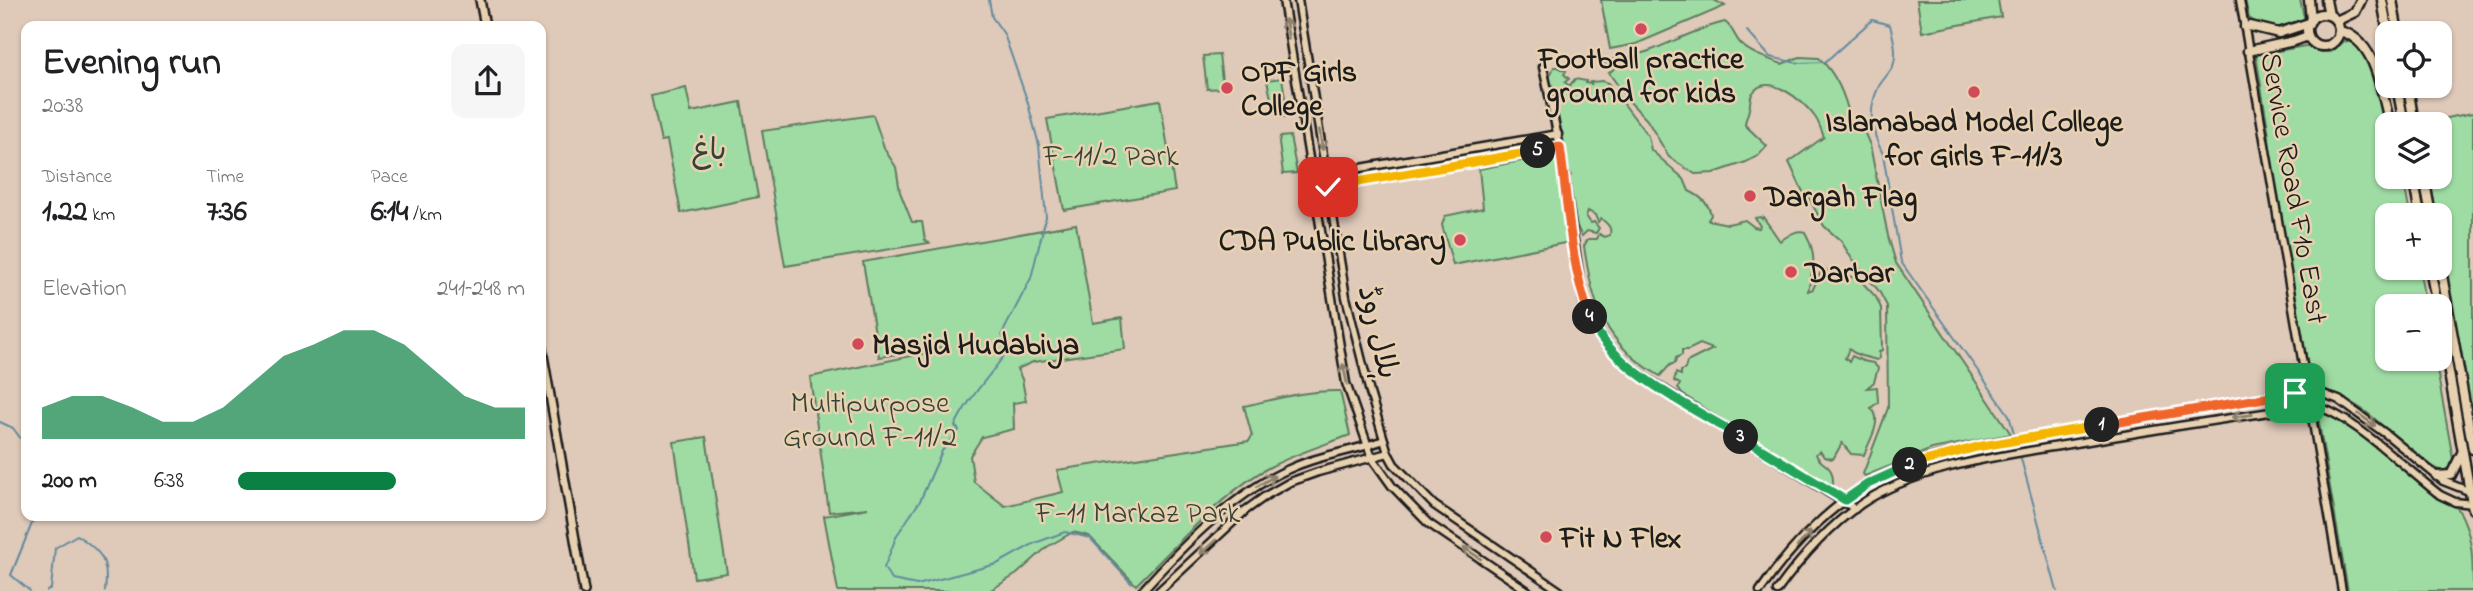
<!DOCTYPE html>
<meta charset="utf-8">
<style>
body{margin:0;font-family:"Indie Flower","Playpen Sans Arabic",sans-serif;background:#f6f6f6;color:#202124;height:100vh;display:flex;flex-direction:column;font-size:26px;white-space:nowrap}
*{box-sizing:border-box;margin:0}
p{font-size:23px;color:#757577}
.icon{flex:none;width:38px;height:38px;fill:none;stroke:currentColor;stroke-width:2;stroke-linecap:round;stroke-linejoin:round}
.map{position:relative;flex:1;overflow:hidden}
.side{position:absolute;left:21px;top:21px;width:525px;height:500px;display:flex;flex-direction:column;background:#fff;border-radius:14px;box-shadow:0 2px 5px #0004}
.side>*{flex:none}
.fabs{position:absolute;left:2375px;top:21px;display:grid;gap:14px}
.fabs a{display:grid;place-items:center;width:77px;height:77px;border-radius:14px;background:#fff;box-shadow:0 2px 5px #0004;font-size:35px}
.pin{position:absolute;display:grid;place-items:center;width:60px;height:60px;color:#fff;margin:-30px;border-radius:14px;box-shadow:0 4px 10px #0006}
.km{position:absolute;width:35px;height:35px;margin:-18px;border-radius:50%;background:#222;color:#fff;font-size:19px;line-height:35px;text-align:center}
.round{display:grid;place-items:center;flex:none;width:74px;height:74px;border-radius:14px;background:#f6f6f6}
.headline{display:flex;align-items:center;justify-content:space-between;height:119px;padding:0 21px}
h1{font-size:38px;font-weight:700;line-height:52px}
.figures{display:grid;grid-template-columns:repeat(3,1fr);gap:10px;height:119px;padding:7px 21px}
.figures div{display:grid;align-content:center}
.figures b{font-size:30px;font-weight:700}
.figures small{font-size:19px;font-weight:400}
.figures p{font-size:19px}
.chart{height:196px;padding:14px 21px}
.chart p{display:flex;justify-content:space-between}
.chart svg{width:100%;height:126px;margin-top:7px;fill:#0b8043;opacity:.7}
ul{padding:0 21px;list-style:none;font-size:23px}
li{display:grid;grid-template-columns:112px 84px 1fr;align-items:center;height:52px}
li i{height:18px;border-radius:9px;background:#0b8043}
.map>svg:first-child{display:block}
.green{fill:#9fdca3;stroke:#5e7c60;stroke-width:2}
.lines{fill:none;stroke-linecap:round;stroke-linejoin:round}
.stream{stroke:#638b9e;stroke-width:2}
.tertiary-casing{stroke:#1c1c1c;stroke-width:11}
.secondary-casing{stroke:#1c1c1c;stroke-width:12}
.primary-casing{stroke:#1c1c1c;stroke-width:13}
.tertiary{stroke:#e8d1b1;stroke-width:6}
.secondary{stroke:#e8d1b1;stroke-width:7}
.primary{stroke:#e8d1b1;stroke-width:8}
.oneway{stroke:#8c806e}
.split-1-casing{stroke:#fff;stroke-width:14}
.split-2-casing{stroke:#fff;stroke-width:14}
.split-3-casing{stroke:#fff;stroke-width:14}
.split-4-casing{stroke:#fff;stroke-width:14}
.split-5-casing{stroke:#fff;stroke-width:14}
.split-6-casing{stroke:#fff;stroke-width:14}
.split-1{stroke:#f0652b;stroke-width:9}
.split-2{stroke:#f5b400;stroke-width:9}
.split-3{stroke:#22a559;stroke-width:9}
.split-4{stroke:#22a559;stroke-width:9}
.split-5{stroke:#f0652b;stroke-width:9}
.split-6{stroke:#f5b400;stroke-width:9}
.poi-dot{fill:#d1495b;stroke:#e8d1b1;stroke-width:2.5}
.labels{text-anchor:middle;stroke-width:5;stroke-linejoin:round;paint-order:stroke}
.poi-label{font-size:30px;font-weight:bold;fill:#1c1c1c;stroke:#e8d1b1;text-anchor:start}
.park-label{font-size:30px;fill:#364237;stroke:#e8d1b1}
.street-label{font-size:30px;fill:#1c1c1c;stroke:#e8d1b1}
</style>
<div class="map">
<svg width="2473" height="591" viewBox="0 0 2473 591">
<rect width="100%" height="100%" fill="#dfc9b9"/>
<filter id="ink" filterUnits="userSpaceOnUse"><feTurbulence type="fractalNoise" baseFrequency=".0143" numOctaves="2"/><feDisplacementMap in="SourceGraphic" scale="14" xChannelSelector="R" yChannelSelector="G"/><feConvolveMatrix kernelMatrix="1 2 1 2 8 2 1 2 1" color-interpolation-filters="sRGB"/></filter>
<g filter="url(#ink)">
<g class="green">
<path d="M 1601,0 L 1714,0 L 1725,6 L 1636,44 L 1610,49 Z"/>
<path d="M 1917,0 L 1998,0 L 2001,17 L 1922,32 Z"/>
<path d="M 2245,0 L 2300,0 L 2305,21 C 2284,28 2268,32 2249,18 Z"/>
<path d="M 1725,22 C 1734,29 1734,37 1741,44 C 1751,54 1768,59 1782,64 L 1800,57 L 1819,58 C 1837,74 1846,98 1851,122 L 1862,127 L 1870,145 L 1888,236 L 1896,263 L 2011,434 L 1932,449 L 1865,476 L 1863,474 L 1888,408 L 1887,306 L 1879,291 L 1852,259 L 1841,241 L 1824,226 L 1809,198 L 1804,194 L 1789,162 L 1824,137 C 1821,130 1819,122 1815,117 C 1804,101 1767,70 1752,94 C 1749,100 1751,103 1749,109 C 1748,115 1745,119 1745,125 L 1767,146 L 1758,156 L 1746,162 L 1714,173 L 1695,174 L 1669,157 L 1647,120 L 1629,101 L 1609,73 L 1615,68 L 1604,63 L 1604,61 C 1620,58 1637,56 1652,50 C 1677,40 1699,28 1725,22 Z"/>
<path d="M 2344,41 L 2354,43 L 2364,53 L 2373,74 L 2387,126 L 2387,177 L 2403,177 L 2410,215 L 2387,215 L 2387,268 L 2419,268 L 2426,306 L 2387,306 L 2387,359 L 2435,359 L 2453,459 L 2451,466 L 2443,471 C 2423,466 2388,429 2370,415 C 2353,402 2333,393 2313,384 L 2310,378 L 2270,155 L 2269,135 L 2256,55 L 2305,46 L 2321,52 L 2330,52 Z"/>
<path d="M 1219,55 L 1223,88 L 1207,89 L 1203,56 Z"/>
<path d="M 1554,67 L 1558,67 L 1566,71 L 1564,74 L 1569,79 L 1565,82 L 1569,86 L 1575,79 L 1586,81 L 1585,83 L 1591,84 L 1590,82 L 1602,81 L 1608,83 L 1648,136 L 1651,150 L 1684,179 L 1689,191 C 1700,196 1709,203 1711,215 L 1708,220 L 1728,224 L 1745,220 L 1754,227 L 1759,228 L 1760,226 L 1755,218 L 1760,217 L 1762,219 L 1763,217 L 1780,241 C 1788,236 1796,229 1805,232 C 1818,256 1813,267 1808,291 L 1813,289 L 1822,269 L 1859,279 L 1876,297 L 1881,308 L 1882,350 L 1879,352 L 1880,358 L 1877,360 C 1866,357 1856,356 1849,349 L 1845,358 L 1849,362 L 1852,356 L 1863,361 L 1873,363 L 1878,368 L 1874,382 L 1867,388 L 1877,387 L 1878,402 L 1871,408 C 1884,420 1869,441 1864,455 L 1851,454 L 1842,443 L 1833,459 L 1824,457 L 1820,451 L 1816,454 C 1820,467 1834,461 1833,485 L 1819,482 L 1682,394 L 1678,388 L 1680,384 L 1674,381 L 1676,373 L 1681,375 L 1681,371 L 1685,369 L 1687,362 L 1713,349 L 1700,344 L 1688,350 L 1682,350 L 1682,355 L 1676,358 L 1675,363 L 1670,365 L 1660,376 C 1604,344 1593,306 1584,246 L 1588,239 L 1597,239 L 1599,234 L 1605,237 L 1610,235 C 1612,225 1606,224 1601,218 L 1598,222 L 1595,215 L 1588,211 L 1586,216 L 1591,223 L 1594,222 L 1599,228 L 1596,233 L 1587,231 L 1582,236 C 1572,221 1572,200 1567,183 L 1571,175 L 1564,168 L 1554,104 L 1558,94 L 1552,91 L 1549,78 Z"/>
<path d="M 1282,78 L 1288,117 L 1279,116 L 1274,113 L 1267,80 Z"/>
<path d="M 686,88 L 691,112 L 741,102 L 758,197 L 681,213 L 667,140 L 661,141 L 651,96 Z"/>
<path d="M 1160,100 L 1175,191 L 1064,210 L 1047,119 Z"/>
<path d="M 2473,113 L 2473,449 L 2440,264 L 2440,215 L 2431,215 L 2424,177 L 2440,177 L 2440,124 L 2414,124 Z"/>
<path d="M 873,115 L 885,150 L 896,167 L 900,192 L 912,222 L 922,222 L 925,240 L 929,243 L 785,266 L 762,131 Z"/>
<path d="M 1290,136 L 1297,173 L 1283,174 L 1279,143 L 1280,137 Z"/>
<path d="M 1557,154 L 1570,242 L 1453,265 L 1442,225 L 1445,216 L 1483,208 L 1479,169 Z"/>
<path d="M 1076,224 L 1093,323 L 1122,318 L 1125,349 L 1033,362 L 1017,369 L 1022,379 L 1026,401 L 1013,403 L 1014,429 L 982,437 L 970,456 L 974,482 L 1005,506 L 1063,492 L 1057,470 L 1249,441 L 1252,436 L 1244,406 C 1276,399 1308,390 1340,391 L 1350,435 C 1324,445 1295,454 1270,467 C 1224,491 1174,548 1136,585 L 1089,536 L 1073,532 L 1047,547 L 1017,574 L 989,591 L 838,591 L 824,516 L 868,508 L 829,512 L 810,377 L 945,349 L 940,347 L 879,357 L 863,262 Z"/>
<path d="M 2324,412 L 2333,414 L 2458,509 C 2473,533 2473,561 2473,591 L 2348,591 L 2318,417 Z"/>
<path d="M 706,437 L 727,573 L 694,578 L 674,442 Z"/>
</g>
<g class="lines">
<g class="stream">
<path d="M 989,0 L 992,17 L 1004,34 L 1027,100 L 1039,145 L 1046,217 L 1031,278 L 1002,334 L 1008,350 C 991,375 968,398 955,426 L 959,430 L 942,451 L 920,501 L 897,535 L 884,568 L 892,580 L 917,585 L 997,564 L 1035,543 L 1065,532 L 1090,538 L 1131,583"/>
<path d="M 1747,31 L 1770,57 L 1797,63 L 1825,62 L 1872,20 L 1890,25 C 1893,37 1897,50 1894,63 C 1892,71 1883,79 1879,86 C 1867,110 1871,131 1883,154 L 1901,262 L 2009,415 L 2015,438"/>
<path d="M 0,422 L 13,428 L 26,446"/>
<path d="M 2017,444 L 2057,591"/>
<path d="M 30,591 L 11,575 L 35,516"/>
<path d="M 47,591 L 51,589 L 55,548 L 77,535 C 102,552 109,560 105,591"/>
</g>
<defs>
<g id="tertiary">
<path d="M 1283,0 L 1346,383 L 1372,458 L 1392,486 L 1428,523 L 1528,591"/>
<path d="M 1298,0 L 1346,297 L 1370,393 L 1388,453 L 1394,464 L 1434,505 L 1560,591"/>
<path d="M 2240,0 L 2342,591"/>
<path d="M 1543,67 L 1560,147 L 1583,300 C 1598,340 1615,356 1649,380 L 1855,509"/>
<path d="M 1326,174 L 1558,134"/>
<path d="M 1328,187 L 1560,147"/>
<path d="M 1142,591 C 1183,545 1238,489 1296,466 C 1324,454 1355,451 1384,440"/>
<path d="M 1159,591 L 1246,510 L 1267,495 L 1290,482 L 1318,472 L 1388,453"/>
<path d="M 1760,591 C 1794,542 1839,496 1894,471 C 1920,459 1949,453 1977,447 L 2295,393 L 2316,391 L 2339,400 L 2386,434 L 2443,481 L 2471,492"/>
<path d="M 1777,591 C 1800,559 1828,527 1861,504 C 1915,467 2000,456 2064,445 C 2146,431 2228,418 2310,406 C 2341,405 2412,474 2440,495 L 2455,502 L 2473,504"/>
</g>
<g id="secondary">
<path d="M 480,0 L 485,26"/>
<path d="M 541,344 L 584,591"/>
</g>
<g id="primary">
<path d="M 2309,0 L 2311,20"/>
<path d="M 2326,0 L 2329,15"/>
<path d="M 2382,0 L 2388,33"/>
<path d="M 2392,0 L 2398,33"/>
<circle cx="2323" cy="30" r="16"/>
<path d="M 2336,21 L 2355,12 L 2361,0"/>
<path d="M 2245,27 L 2250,26 L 2279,33 L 2309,23"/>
<path d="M 2339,31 C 2377,39 2381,93 2390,124"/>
<path d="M 2248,51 L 2294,41 L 2308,36"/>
<path d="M 2397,86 L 2404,124"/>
<path d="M 2408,86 L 2414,124"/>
<path d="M 2413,177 L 2420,215"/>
<path d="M 2424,177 L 2431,215"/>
<path d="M 2440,264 L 2473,449"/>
<path d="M 2430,268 L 2437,306"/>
<path d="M 2440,322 L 2473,509"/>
<path d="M 2437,476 L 2451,475 L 2462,453"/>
</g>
</defs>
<use href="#tertiary" class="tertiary-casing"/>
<use href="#secondary" class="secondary-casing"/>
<use href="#primary" class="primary-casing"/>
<use href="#tertiary" class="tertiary"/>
<use href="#secondary" class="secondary"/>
<use href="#primary" class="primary"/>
</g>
<defs><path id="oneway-shaft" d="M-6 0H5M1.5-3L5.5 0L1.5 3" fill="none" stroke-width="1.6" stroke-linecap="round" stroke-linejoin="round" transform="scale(1.75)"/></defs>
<g class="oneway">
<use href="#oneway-shaft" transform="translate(1287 29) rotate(-99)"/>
<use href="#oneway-shaft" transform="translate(1321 140) rotate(81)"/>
<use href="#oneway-shaft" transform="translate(1345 374) rotate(-102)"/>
<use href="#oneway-shaft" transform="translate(2242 416) rotate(172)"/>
<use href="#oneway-shaft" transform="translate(2367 420) rotate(36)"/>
<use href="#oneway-shaft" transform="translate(1266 481) rotate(-31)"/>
<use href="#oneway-shaft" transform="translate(1804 539) rotate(-49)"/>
<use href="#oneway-shaft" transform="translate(1208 547) rotate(138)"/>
<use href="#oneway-shaft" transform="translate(1472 553) rotate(-146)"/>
</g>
</g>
<g class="lines" filter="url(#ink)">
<defs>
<path id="split-1" d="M 2102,425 L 2295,393"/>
<path id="split-2" d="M 1910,465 L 1977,447 L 2102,425"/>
<path id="split-3" d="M 1741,437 L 1845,500 L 1868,484 L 1910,465"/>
<path id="split-4" d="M 1590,317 C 1608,368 1696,410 1741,437"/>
<path id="split-5" d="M 1538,151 L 1560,147 C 1568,203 1570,264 1590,317"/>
<path id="split-6" d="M 1328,187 L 1538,151"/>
</defs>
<use href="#split-1" class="split-1-casing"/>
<use href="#split-2" class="split-2-casing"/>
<use href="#split-3" class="split-3-casing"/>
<use href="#split-4" class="split-4-casing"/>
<use href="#split-5" class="split-5-casing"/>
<use href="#split-6" class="split-6-casing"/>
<use href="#split-1" class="split-1"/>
<use href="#split-2" class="split-2"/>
<use href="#split-3" class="split-3"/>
<use href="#split-4" class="split-4"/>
<use href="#split-5" class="split-5"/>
<use href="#split-6" class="split-6"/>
</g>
<g class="poi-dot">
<circle cx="1641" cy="29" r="7"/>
<circle cx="1227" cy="88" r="7"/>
<circle cx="1974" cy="92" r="7"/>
<circle cx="1750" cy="196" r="7"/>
<circle cx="1460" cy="240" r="7"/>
<circle cx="1791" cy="272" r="7"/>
<circle cx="858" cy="344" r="7"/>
<circle cx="1546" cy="537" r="7"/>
</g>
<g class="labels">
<g class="poi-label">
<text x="1641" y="68" text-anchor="middle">Football practice<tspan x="1641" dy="34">ground for kids</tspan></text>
<text x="1241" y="81">OPF Girls<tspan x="1241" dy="34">College</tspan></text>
<text x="1974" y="131" text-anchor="middle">Islamabad Model College<tspan x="1974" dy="34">for Girls F-11/3</tspan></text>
<text x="1764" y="206">Dargah Flag</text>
<text x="1446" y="250" text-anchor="end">CDA Public Library</text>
<text x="1805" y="282">Darbar</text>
<text x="872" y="354">Masjid Hudabiya</text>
<text x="1560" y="547">Fit N Flex</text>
</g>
<g class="park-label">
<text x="709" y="159">باغ</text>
<text x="1111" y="165">F-11/2 Park</text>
<text x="870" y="412">Multipurpose<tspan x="870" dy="34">Ground F-11/2</tspan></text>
<text x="1138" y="522">F-11 Markaz Park</text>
</g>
<g class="street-label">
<text transform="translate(2295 188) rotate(80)" y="10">Service Road F10 East</text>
<text transform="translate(1379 332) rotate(77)" y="10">ہلال روڈ</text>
</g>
</g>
</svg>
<div class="fabs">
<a><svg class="icon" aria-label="locate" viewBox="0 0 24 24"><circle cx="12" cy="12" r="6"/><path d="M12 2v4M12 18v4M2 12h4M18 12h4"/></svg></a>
<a><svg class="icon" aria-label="layers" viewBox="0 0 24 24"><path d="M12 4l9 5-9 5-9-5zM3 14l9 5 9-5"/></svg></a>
<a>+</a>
<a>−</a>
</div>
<div class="pin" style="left:2295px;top:393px;background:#1e9e55"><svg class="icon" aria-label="arrive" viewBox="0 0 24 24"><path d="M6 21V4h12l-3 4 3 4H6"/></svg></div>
<div class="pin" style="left:1328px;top:187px;background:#d93025"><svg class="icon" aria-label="check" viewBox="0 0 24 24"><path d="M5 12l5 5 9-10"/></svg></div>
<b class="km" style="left:2102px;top:425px">1</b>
<b class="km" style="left:1910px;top:465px">2</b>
<b class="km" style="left:1741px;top:437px">3</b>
<b class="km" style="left:1590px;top:317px">4</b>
<b class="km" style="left:1538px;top:151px">5</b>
<section class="side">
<div class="headline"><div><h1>Evening run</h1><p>20:38</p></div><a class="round"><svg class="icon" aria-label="share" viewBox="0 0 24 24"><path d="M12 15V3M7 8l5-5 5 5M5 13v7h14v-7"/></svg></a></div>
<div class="figures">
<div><p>Distance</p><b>1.22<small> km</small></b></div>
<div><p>Time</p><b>7:36</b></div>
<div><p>Pace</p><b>6:14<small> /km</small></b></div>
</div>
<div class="chart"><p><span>Elevation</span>241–248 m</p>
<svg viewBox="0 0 160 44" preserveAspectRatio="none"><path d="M0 44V33L10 29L20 29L30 33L40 38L50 38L60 33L70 24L80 15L90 11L100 6L110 6L120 11L130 20L140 29L150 33L160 33V44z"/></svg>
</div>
<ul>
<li><b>200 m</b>6:38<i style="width:55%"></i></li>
</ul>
</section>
</div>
